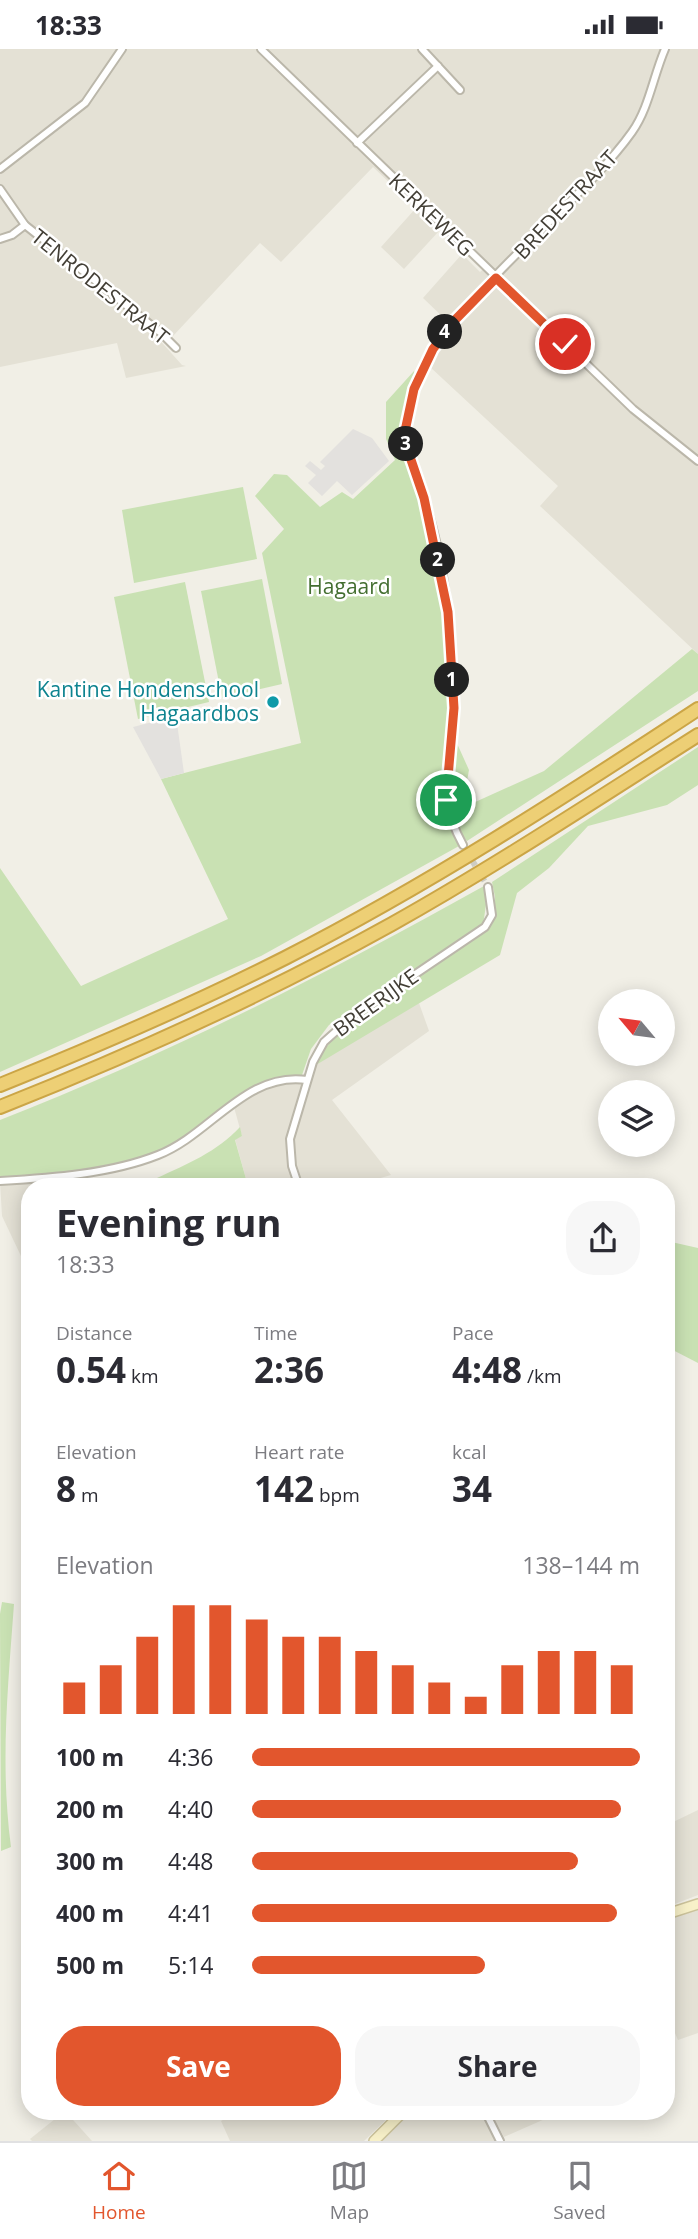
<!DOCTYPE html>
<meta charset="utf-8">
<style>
body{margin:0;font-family:"Open Sans",sans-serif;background:#f7f7f7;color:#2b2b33;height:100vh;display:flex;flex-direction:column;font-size:26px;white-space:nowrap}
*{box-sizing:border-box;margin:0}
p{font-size:23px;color:#7c7c81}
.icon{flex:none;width:38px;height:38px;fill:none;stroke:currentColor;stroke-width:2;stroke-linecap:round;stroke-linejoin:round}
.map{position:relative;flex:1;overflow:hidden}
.panel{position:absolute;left:21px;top:1129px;width:654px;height:942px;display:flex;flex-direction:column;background:#fff;border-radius:28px;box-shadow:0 4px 18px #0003}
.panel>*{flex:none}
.needle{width:46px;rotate:299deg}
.buttons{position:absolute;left:598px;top:940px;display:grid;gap:14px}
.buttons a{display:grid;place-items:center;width:77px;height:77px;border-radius:50%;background:#fff;box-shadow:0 4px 18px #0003;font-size:35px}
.pin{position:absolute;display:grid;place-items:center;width:60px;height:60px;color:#fff;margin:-30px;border:4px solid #fff;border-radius:50%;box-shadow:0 2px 7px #0007}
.km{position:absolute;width:35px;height:35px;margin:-18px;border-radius:50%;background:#222;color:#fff;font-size:19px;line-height:35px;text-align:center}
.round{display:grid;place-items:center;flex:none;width:74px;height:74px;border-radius:28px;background:#f7f7f7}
.headline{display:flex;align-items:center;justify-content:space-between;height:119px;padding:0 35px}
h1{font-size:38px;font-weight:700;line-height:52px}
.stats{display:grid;grid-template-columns:repeat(3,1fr);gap:10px;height:119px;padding:7px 35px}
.stats div{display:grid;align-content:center}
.stats b{font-size:35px;font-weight:700}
.stats small{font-size:19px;font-weight:400}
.stats p{font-size:19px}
.chart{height:196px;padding:14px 35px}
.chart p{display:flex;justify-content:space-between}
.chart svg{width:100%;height:126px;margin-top:7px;stroke:#e2562d;stroke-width:6}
.button{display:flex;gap:14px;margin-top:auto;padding:14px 35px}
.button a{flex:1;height:80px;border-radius:28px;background:#e2562d;color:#fff;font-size:28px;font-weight:700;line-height:80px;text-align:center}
.button a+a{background:#f7f7f7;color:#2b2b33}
ul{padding:0 35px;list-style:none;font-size:23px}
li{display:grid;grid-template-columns:112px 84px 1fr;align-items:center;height:52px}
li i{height:18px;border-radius:9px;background:#e2562d}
.status{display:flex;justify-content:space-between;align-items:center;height:49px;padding:0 35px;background:#fff;direction:ltr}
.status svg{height:19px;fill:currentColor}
.dock{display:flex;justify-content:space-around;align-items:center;height:98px;border-top:2px solid #e1e1e2;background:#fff;font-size:19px;color:#7c7c81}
.dock a{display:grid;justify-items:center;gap:4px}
.dock .current{color:#e2562d}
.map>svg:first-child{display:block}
.residential{fill:#e4e1d5}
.green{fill:#c9e1b3}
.parking{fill:#e3e1de}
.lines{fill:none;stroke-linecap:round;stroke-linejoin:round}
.street-tunnel{stroke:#ceccc3;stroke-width:6;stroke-dasharray:6 3;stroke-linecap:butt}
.street-casing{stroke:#bbb7aa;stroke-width:10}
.secondary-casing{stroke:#ccc39b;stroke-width:12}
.highway-casing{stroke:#cba546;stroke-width:16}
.street{stroke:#fff;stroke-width:6}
.secondary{stroke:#f8f1c9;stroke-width:9}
.highway{stroke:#edcf75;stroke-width:12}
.route-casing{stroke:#fff;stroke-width:14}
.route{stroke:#e2562d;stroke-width:9}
.culture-dot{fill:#0f9aa8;stroke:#fff;stroke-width:2.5}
.labels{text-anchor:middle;stroke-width:5;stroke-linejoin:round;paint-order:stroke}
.street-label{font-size:21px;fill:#433f36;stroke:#fff}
.park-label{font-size:21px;fill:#436e30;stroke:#fff}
.culture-label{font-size:21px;fill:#0d838f;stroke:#fff;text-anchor:end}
</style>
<div class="status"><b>18:33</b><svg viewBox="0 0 49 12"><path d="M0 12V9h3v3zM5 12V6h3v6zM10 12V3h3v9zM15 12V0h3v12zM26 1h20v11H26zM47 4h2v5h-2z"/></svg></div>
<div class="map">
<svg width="698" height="2092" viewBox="0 0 698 2092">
<rect width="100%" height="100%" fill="#f1efe6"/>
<g class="residential">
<path d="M 0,0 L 698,0 L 698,605 L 540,457 L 558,437 L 429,317 L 449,287 L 447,272 L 423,249 L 462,205 L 480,223 L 489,215 L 436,162 L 428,171 L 439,182 L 404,220 L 381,198 L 416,159 L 373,118 L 281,213 L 260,194 L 173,287 L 160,277 L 155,286 L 182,316 L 186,317 L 126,329 L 117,294 L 0,318 Z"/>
<path d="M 419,954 L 429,982 L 332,1051 L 391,1126 L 353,1137 L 248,1137 L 235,1090 L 242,1087 L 232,1051 L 258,1034 L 282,1027 L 302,1026 L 341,998 Z"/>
<path d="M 76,1127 L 81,1137 L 30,1138 L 30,1226 L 2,1167 L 0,1133 Z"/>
<path d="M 698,1761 L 698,1846 L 667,1858 L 667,1776 Z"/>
<path d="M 698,1860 L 698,1984 L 678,1991 L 667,1966 L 667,1871 Z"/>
<path d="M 65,2062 L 92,2092 L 32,2092 L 30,2090 Z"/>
<path d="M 237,2062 L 395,2062 L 364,2092 L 230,2092 L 221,2072 Z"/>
<path d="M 411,2062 L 481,2062 L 496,2092 L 378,2092 Z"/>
<path d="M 490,2062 L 563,2062 L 504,2088 Z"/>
</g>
<g class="green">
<path d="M 414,322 L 416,327 L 401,382 L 422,449 L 444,565 L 451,659 L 443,755 L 446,769 L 459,797 L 261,907 L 0,1023 L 0,819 L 81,937 L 228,870 L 161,730 L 301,694 L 262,504 L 284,480 L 255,447 L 274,425 L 287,426 L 320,458 L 342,443 L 353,450 L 395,411 L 386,390 L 386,353 Z"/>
<path d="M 243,438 L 257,510 L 134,534 L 122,461 Z"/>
<path d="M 262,530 L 282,635 L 222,649 L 201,542 Z"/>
<path d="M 185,533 L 209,653 L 138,670 L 114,548 Z"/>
<path d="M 692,600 L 698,605 L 698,642 L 467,792 C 441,761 450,727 455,690 L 469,721 L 462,759 L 544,722 Z"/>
<path d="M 698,698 L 698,736 L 667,756 L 588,777 L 549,819 L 517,844 L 500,906 L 316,1016 C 331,972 436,915 477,888 L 495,870 L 495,848 L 492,833 Z"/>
<path d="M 484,837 L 486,856 L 483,876 L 329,976 L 311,1000 L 302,1026 C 235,1030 209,1082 153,1105 C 123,1118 33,1131 0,1128 L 0,1071 C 168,1005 327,925 484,837 Z"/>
<path d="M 240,1078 L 242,1087 L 235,1091 L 248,1137 L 161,1137 L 157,1129 C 187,1115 217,1103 240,1078 Z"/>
<path d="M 667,1192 L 698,1199 L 698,1314 L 667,1298 Z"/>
<path d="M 2,1553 L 14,1555 C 8,1637 0,1716 11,1798 L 1,1802 L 0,1565 Z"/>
</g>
<g class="parking">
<path d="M 353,380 L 372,389 L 389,412 L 352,446 L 337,432 L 322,447 L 308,434 L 316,426 L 305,417 L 310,412 L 321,421 L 325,417 L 320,413 Z"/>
<path d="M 176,667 L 184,724 L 161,730 L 133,678 Z"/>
</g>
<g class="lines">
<path class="street-tunnel" d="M 463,796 L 488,838"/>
<defs>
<g id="street">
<path d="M 261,0 L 633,360 L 698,412"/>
<path d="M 422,0 L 460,41"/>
<path d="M 357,94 L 438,17"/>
<path d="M 0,120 L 85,54 L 122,0"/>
<path d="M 0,140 L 25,176 L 161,284 L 176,299"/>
<path d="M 0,190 L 12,186 L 25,176"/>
<path d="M 463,796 C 435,746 452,720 453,667 C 454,639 451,611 449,583 C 447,539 437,490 424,448 C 417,426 404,405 405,382 C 407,278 572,168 632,83 C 649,59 653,28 665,0"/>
<path d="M 0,1132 C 51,1129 110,1125 158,1106 C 210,1086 246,1022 307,1031"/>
<path d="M 299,1138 L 292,1117 L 290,1090 L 313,1013 L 324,993 L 352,968 L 485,878 L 492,866 L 488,838"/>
<path d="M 485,2062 L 500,2092"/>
</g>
<g id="secondary">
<path d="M 667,1865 L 698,1855"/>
<path d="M 374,2092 L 404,2062"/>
</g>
<g id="highway">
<path d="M 0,1036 C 97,997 192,956 285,909 C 428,836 564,748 698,660"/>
<path d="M 0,1058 C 134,1005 266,945 392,875 C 497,816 597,750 698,686"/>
</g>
</defs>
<use href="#street" class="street-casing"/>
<use href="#secondary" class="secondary-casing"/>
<use href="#highway" class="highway-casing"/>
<use href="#street" class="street"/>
<use href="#secondary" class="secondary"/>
<use href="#highway" class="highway"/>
</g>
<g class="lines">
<defs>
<path id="route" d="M 446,751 L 454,659 L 448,563 L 424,449 L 407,399 L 405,382 L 414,340 L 433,300 L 455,271 L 496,229 L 565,295"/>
</defs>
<use href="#route" class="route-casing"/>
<use href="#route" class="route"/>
</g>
<circle class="culture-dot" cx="273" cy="653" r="7"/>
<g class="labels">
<g class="street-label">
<text transform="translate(566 156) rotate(-47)" y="7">BREDESTRAAT</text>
<text transform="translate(431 166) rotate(44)" y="7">KERKEWEG</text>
<text transform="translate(100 238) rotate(39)" y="7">TENRODESTRAAT</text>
<text transform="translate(376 954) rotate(-36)" y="7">BREERIJKE</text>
</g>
<g class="park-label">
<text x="349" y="545">Hagaard</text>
</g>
<g class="culture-label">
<text x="259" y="648">Kantine Hondenschool<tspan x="259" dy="24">Hagaardbos</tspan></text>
</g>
</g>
</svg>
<div class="buttons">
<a><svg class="needle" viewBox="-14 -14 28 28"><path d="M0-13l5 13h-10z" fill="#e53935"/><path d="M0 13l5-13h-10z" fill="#7c7c81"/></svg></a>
<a><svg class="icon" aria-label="layers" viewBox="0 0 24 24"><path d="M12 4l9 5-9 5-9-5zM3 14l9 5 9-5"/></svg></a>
</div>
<div class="pin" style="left:446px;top:751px;background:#1e9e55"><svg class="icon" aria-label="arrive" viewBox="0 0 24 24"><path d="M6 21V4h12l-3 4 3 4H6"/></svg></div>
<div class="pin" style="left:565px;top:295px;background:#d93025"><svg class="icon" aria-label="check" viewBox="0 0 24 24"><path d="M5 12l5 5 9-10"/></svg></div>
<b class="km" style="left:452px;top:631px">1</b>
<b class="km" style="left:438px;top:511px">2</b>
<b class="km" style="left:406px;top:395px">3</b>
<b class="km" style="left:445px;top:283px">4</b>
<section class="panel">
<div class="headline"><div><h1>Evening run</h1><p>18:33</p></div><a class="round"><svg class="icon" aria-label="share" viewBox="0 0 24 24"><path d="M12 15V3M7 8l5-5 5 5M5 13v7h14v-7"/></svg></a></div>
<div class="stats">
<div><p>Distance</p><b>0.54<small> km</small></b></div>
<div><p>Time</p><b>2:36</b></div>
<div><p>Pace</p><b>4:48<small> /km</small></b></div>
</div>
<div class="stats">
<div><p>Elevation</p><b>8<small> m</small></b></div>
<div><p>Heart rate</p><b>142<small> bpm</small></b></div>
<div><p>kcal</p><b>34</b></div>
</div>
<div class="chart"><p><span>Elevation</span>138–144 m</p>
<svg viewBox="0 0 160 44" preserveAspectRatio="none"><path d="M5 44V33M15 44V27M25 44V17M35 44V6M45 44V6M55 44V11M65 44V17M75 44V17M85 44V22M95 44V27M105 44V33M115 44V38M125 44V27M135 44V22M145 44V22M155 44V27"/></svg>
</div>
<ul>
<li><b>100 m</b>4:36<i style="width:100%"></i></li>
<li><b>200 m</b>4:40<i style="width:95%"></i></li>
<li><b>300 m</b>4:48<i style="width:84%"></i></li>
<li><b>400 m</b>4:41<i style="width:94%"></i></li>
<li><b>500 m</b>5:14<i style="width:60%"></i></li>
</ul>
<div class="button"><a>Save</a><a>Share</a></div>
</section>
</div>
<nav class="dock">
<a class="current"><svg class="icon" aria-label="home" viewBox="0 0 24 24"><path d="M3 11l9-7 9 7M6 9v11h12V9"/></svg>Home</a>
<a><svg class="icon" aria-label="map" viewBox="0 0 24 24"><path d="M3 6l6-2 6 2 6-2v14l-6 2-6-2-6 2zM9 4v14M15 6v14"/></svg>Map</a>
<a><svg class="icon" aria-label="saved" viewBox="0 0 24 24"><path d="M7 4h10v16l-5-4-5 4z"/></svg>Saved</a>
</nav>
